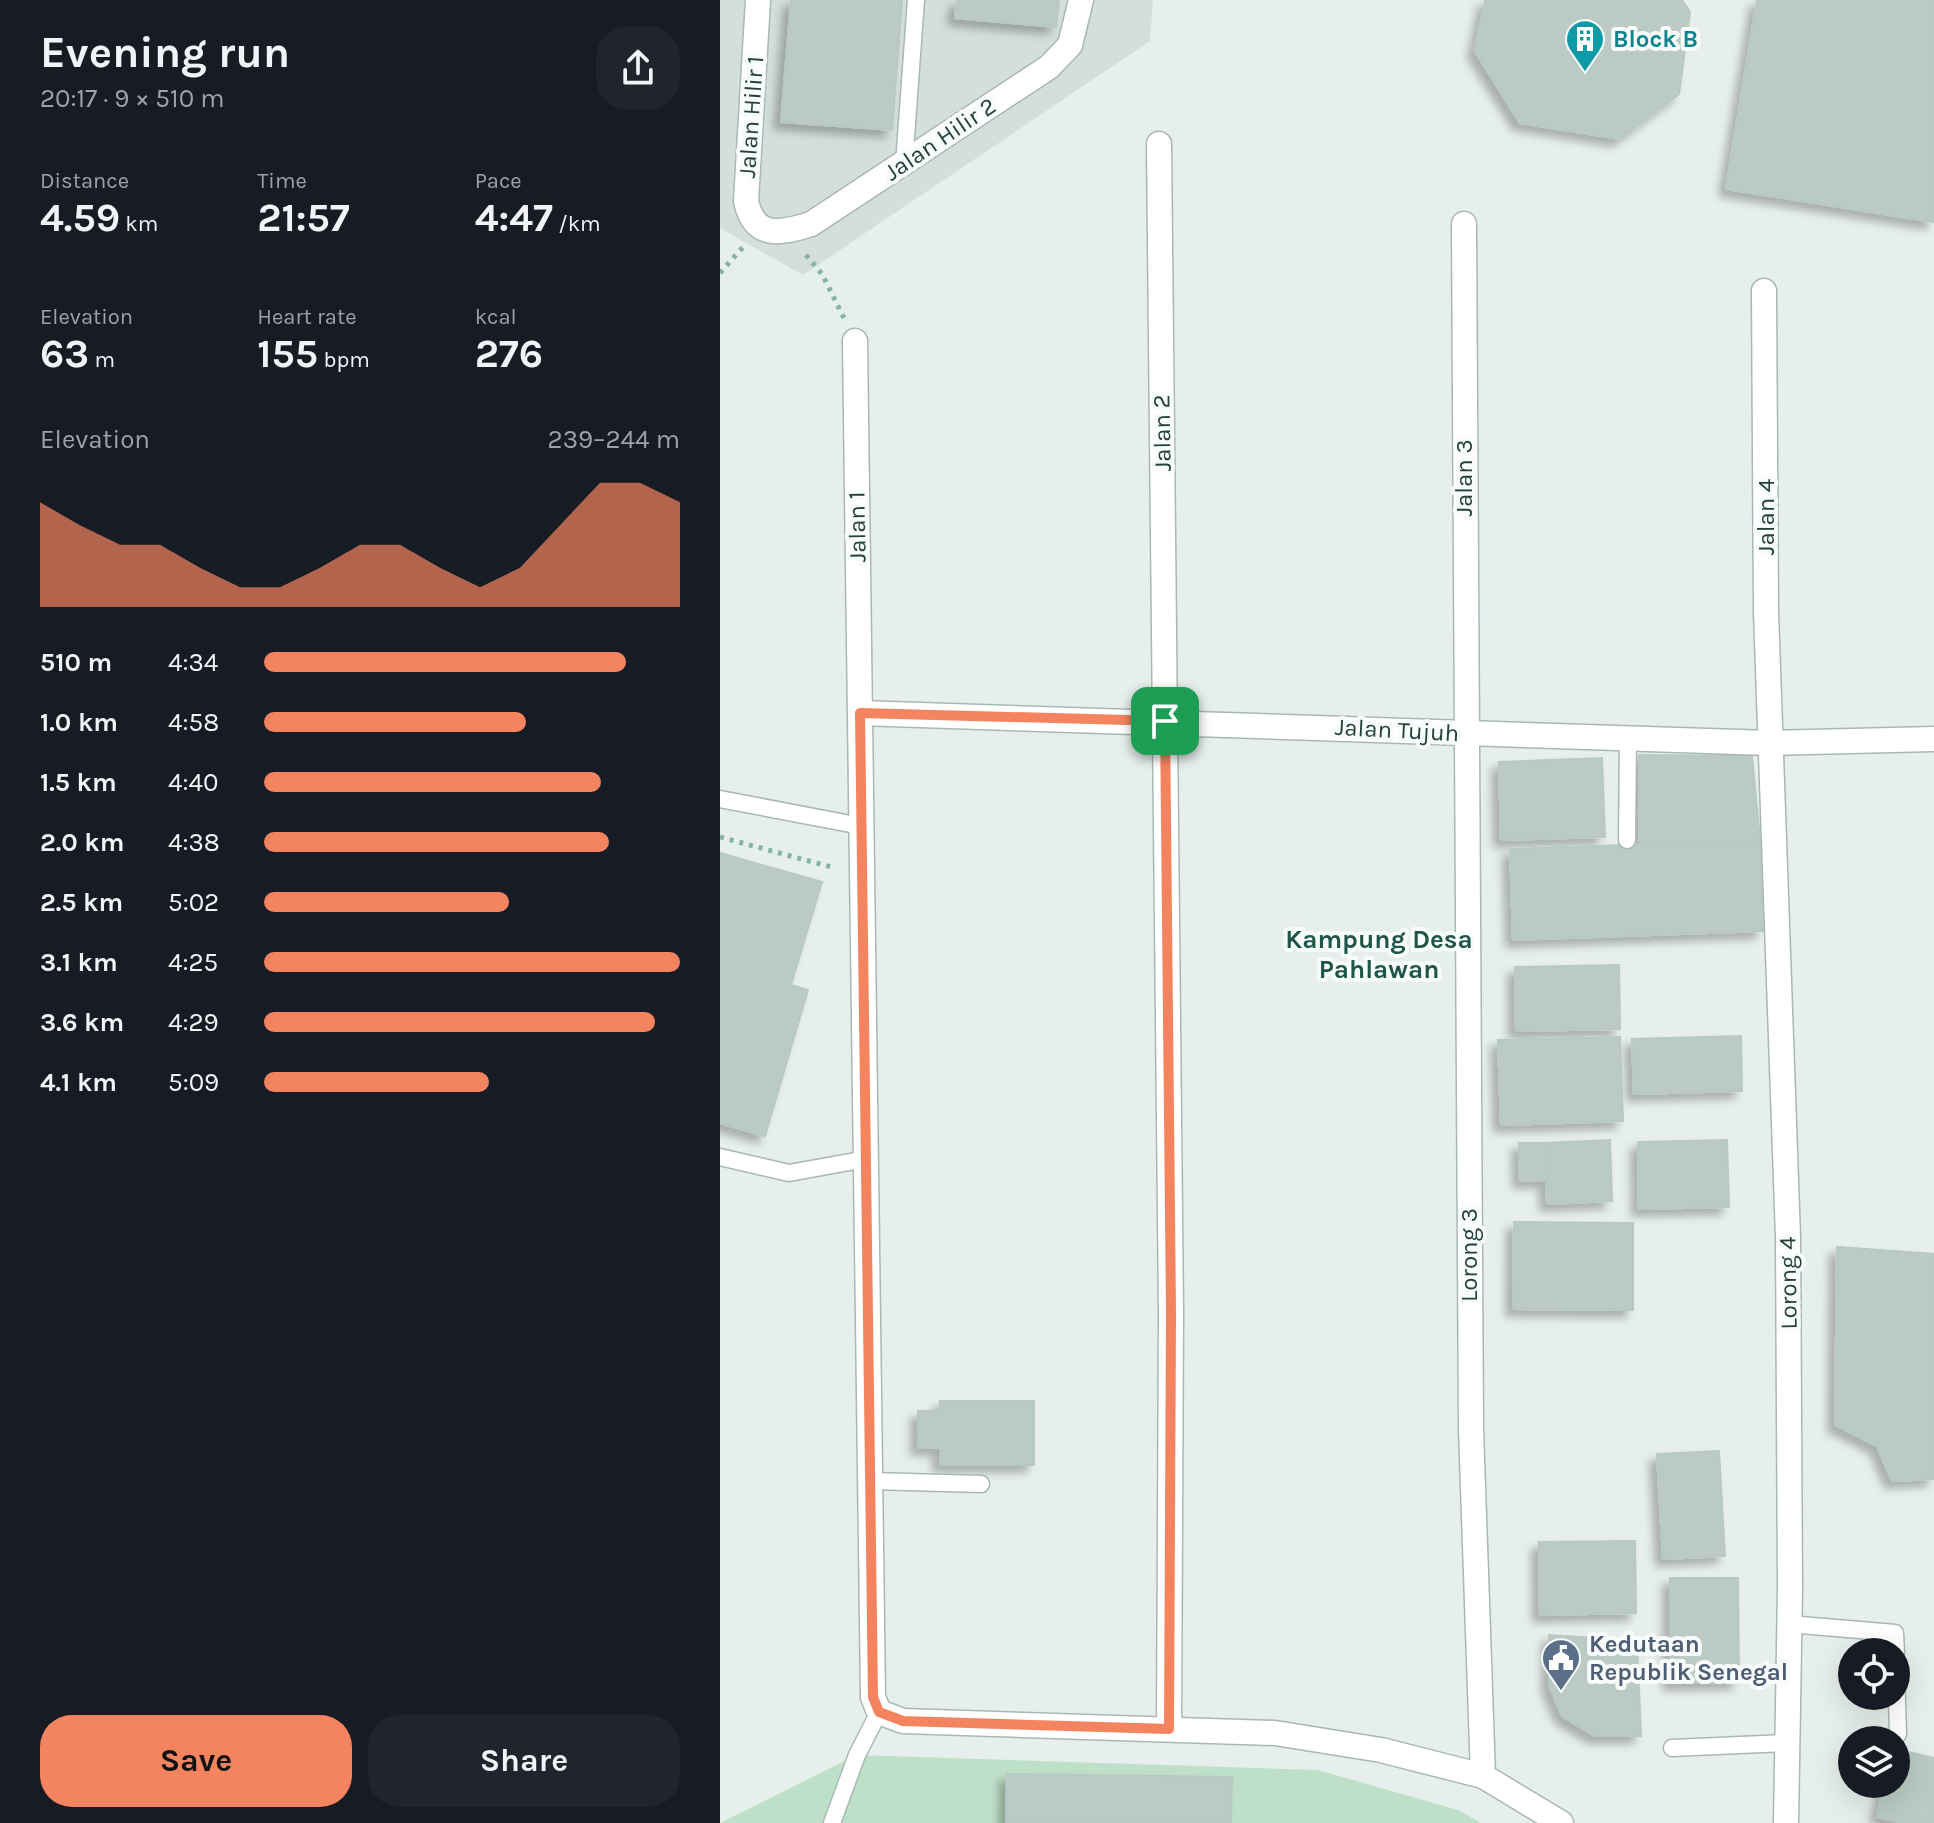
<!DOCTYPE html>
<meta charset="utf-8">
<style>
body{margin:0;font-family:Karla,sans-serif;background:#20242c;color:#f1f3f6;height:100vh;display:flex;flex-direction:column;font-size:30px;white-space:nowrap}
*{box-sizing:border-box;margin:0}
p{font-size:26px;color:#9ea1a6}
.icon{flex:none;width:44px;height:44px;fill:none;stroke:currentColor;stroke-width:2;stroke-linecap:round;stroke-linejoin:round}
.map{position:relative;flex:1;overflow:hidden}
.panel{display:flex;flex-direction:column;background:#171b24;width:720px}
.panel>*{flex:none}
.buttons{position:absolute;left:1118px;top:1638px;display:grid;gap:16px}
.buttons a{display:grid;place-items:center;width:72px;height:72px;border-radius:50%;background:#171b24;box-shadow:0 8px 32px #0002;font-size:40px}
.pin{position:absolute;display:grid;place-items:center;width:68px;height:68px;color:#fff;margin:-34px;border-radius:16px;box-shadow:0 4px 12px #0006}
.round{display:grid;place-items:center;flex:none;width:84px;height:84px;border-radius:32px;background:#20242c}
.summary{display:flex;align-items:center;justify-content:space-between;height:136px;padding:0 40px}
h1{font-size:44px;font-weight:700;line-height:60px}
.figures{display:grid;grid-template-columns:repeat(3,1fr);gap:12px;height:136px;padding:8px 40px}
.figures div{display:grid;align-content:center}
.figures b{font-size:40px;font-weight:700}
.figures small{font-size:22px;font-weight:400}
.figures p{font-size:22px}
.chart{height:224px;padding:16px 40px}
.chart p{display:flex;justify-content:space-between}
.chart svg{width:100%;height:144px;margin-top:8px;fill:#f4845f;opacity:.7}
.button{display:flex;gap:16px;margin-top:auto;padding:16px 40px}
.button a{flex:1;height:92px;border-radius:32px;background:#f4845f;color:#111;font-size:32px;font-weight:700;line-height:92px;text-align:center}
.button a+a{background:#20242c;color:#f1f3f6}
ul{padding:0 40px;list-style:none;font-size:26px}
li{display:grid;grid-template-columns:128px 96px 1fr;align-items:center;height:60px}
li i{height:20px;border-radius:10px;background:#f4845f}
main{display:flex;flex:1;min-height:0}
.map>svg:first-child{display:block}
.built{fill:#d4dfda}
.green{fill:#bfe0c8}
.building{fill:#bbcac4;stroke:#b8c9c2;stroke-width:2;filter:url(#shadow)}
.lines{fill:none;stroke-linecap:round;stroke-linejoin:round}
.lane-casing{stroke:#a8b8b2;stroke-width:19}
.street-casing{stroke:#a8b8b2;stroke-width:27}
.path{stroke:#86b3a5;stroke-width:5;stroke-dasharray:4 6;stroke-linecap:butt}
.lane{stroke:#fff;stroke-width:16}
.street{stroke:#fff;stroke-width:24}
.route-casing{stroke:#fff;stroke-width:16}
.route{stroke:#f4845f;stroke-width:10}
.labels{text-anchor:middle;stroke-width:8;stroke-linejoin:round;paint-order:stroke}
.culture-label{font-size:24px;font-weight:bold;fill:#0d838f;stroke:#f7fbf9;text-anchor:start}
.street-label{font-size:24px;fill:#24423a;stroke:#f7fbf9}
.service-label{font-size:24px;font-weight:bold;fill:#4e5e75;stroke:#f7fbf9;text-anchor:start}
.neighbourhood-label{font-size:26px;font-weight:bold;fill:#1f5548;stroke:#f7fbf9}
</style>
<main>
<section class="panel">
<div class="summary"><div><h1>Evening run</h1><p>20:17 · 9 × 510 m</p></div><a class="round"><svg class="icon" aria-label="share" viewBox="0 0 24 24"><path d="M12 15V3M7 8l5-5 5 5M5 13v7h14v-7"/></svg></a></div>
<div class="figures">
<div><p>Distance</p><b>4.59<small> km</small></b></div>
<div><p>Time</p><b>21:57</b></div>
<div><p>Pace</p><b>4:47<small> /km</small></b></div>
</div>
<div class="figures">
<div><p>Elevation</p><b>63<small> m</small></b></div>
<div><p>Heart rate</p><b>155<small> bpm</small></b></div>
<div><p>kcal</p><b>276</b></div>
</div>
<div class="chart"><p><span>Elevation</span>239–244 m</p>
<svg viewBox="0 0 160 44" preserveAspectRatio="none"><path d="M0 44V12L10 19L20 25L30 25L40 32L50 38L60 38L70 32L80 25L90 25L100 32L110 38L120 32L130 19L140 6L150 6L160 12V44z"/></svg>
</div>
<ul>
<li><b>510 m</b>4:34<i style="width:87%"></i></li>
<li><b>1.0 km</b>4:58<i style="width:63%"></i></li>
<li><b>1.5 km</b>4:40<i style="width:81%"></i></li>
<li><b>2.0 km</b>4:38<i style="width:83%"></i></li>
<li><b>2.5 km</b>5:02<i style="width:59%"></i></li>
<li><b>3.1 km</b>4:25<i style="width:100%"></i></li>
<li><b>3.6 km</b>4:29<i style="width:94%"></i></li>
<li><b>4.1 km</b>5:09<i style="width:54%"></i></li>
</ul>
<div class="button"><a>Save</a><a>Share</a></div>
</section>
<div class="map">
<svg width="1214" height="1823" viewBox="0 0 1214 1823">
<defs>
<filter id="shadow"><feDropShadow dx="-7" dy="7" stdDeviation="4" flood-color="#0004"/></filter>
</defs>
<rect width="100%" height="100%" fill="#e6efeb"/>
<path class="built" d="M 0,0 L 433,0 L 430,41 L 83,275 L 0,228 Z"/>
<path class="green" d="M 137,1755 L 598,1770 L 738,1810 L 761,1823 L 0,1823 Z"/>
<g class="building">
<path d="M 71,0 L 182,0 L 172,130 L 61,122 Z"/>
<path d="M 237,0 L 339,0 L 336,27 L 235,18 Z"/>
<path d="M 765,0 L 962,0 L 970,12 L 959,94 L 900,139 L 800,123 L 755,51 Z"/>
<path d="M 1037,0 L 1214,0 L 1214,222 L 1006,189 Z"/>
<path d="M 919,755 L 1032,756 L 1040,840 L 920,844 Z"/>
<path d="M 882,758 L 885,837 L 781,840 L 779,762 Z"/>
<path d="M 1040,840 L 1043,931 L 793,940 L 790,849 Z"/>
<path d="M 0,853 L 102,882 L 71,985 L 88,990 L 45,1136 L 0,1123 Z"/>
<path d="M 899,965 L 900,1029 L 796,1031 L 795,967 Z"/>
<path d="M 1021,1036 L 1022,1091 L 914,1094 L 912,1039 Z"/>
<path d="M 900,1037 L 903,1121 L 781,1125 L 778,1040 Z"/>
<path d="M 890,1140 L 892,1201 L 827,1204 L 825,1143 Z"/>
<path d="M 1007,1140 L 1009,1207 L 919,1209 L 918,1142 Z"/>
<path d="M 799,1143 L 825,1143 L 827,1180 L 800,1181 Z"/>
<path d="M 794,1222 L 913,1223 L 913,1310 L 793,1309 Z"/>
<path d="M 1117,1247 L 1214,1254 L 1214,1479 L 1172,1481 L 1157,1446 L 1115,1425 Z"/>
<path d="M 220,1401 L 314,1401 L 314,1465 L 220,1465 L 220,1448 L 198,1448 L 198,1411 L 220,1411 Z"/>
<path d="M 999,1451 L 1005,1556 L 943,1559 L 937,1454 Z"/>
<path d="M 915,1541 L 916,1613 L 820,1615 L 819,1542 Z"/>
<path d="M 950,1578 L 1018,1578 L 1019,1682 L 950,1683 Z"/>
<path d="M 829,1635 L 917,1641 L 921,1736 L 875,1736 L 842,1716 L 829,1685 Z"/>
<path d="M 1176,1749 L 1214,1758 L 1214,1823 L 1184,1823 L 1157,1817 L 1165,1784 L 1176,1784 Z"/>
<path d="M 287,1774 L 512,1777 L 511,1823 L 286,1823 Z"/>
</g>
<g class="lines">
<defs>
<g id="lane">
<path d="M 184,164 L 196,0"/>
<path d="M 0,799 L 141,826"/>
<path d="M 907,840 L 908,738"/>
<path d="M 0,1157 L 69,1173 L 146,1159"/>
<path d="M 151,1481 L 261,1484"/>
<path d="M 1069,1624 L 1175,1633 L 1176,1652"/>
<path d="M 1176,1669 L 1178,1734"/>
<path d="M 952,1748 L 1067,1743"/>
<path d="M 112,1823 L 137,1755 L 159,1712"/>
</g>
<g id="street">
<path d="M 38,0 L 26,201 C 34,239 60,234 91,224 L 329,67 L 350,45 L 361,0"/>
<path d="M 439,144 L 451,1313 L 449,1729"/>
<path d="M 744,224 L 751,1429 L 763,1776"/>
<path d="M 1044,291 L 1046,612 L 1068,1237 L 1070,1588 L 1066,1823"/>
<path d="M 135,341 L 153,1697 L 159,1712 L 183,1721 L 555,1733 L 661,1750 L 763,1776 L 841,1823"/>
<path d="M 140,713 L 1050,743 L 1214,739"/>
</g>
</defs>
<use href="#lane" class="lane-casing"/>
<use href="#street" class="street-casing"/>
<g class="path">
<path d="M 86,255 L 102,274 L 124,318"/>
<path d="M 0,273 L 23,247"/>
<path d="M 0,837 L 115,868"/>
</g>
<use href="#lane" class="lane"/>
<use href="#street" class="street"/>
</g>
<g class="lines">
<defs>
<path id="route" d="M 140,713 L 445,721 L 451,1313 L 449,1729 L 183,1721 L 159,1712 L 153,1697 Z"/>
</defs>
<use href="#route" class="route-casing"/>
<use href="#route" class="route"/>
</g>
<defs>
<symbol id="building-pin" viewBox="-11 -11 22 30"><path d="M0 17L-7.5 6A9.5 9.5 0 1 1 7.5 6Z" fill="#0f9aa8" stroke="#f7fbf9"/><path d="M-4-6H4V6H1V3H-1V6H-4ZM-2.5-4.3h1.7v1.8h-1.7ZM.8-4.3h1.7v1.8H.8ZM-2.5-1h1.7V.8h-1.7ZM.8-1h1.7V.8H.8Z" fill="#fff"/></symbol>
<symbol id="civic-pin" viewBox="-11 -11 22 30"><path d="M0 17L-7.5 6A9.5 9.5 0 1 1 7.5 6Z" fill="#5c6f8a" stroke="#f7fbf9"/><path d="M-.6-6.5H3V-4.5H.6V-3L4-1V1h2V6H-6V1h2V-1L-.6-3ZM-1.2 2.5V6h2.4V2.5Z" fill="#fff"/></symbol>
</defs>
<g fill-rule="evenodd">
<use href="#building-pin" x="843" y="17" width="44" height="60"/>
<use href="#civic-pin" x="819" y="1636" width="44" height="60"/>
</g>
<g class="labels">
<g class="culture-label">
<text x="893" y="47">Block B</text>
</g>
<g class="street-label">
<text transform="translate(31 117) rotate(-86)" y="8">Jalan Hilir 1</text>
<text transform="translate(220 139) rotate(-34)" y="8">Jalan Hilir 2</text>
<text transform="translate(442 433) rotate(-91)" y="8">Jalan 2</text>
<text transform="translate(744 478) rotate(-90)" y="8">Jalan 3</text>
<text transform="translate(1046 517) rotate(-90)" y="8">Jalan 4</text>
<text transform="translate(137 527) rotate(-91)" y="8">Jalan 1</text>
<text transform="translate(677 730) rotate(3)" y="8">Jalan Tujuh</text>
<text transform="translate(749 1255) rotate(-90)" y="8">Lorong 3</text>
<text transform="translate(1068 1283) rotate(-91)" y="8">Lorong 4</text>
</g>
<g class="service-label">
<text x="869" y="1652">Kedutaan<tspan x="869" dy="28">Republik Senegal</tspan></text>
</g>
<g class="neighbourhood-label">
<text x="659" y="948">Kampung Desa<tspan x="659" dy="30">Pahlawan</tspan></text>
</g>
</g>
</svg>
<div class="buttons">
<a><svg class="icon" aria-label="locate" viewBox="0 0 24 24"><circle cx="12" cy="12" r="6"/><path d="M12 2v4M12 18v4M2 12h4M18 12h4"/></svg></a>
<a><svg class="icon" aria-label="layers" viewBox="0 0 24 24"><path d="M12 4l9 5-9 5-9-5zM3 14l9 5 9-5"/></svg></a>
</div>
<div class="pin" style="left:445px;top:721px;background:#1e9e55"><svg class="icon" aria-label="arrive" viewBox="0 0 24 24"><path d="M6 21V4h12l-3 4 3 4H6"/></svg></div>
</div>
</main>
